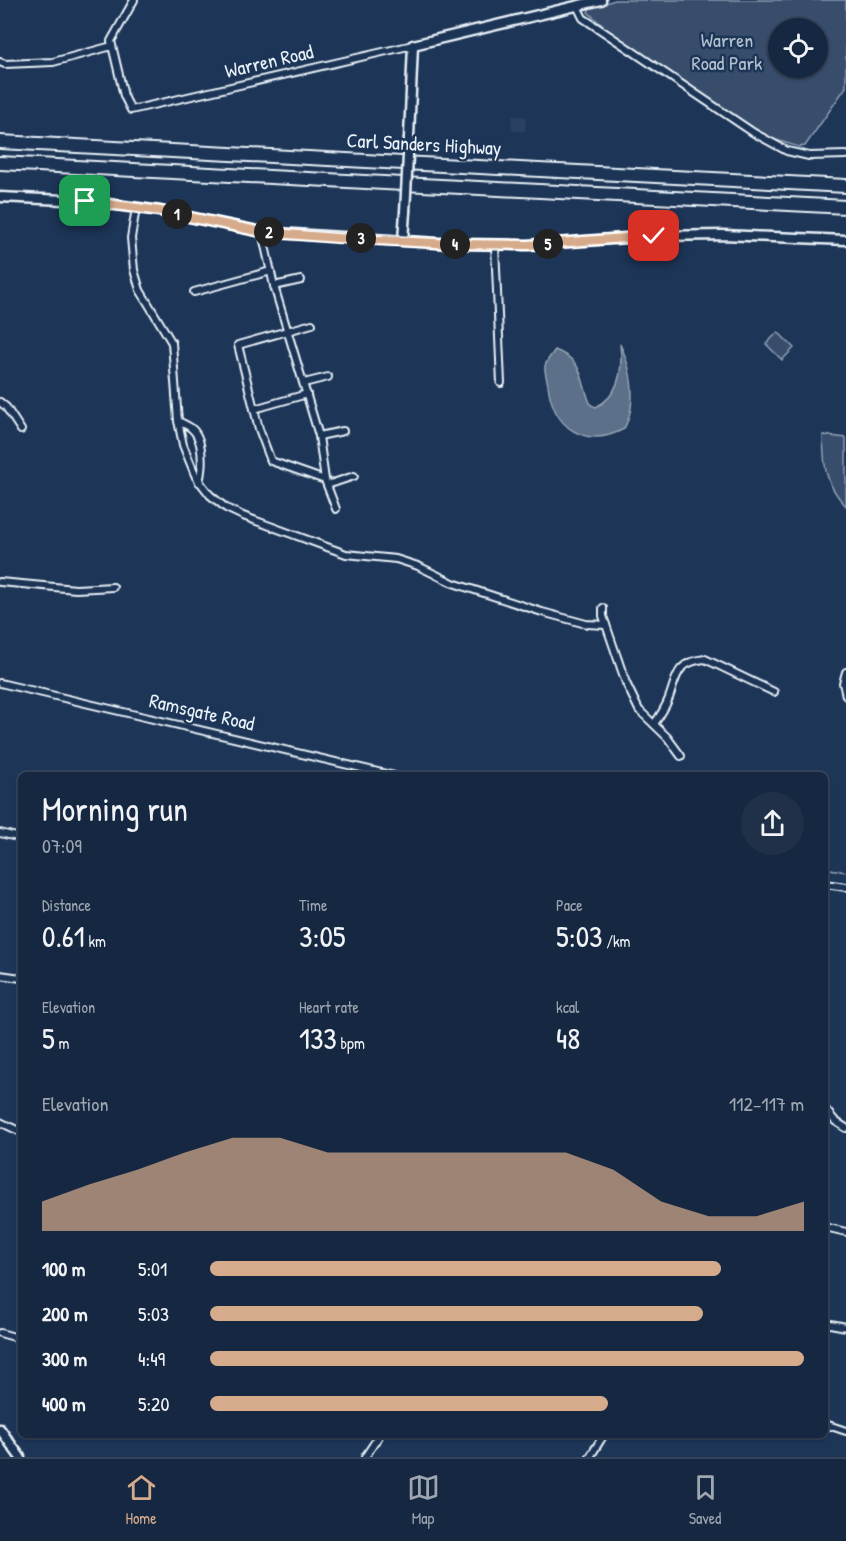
<!DOCTYPE html>
<meta charset="utf-8">
<style>
body{margin:0;font-family:"Patrick Hand",sans-serif;background:#1f3048;color:#f1f3f6;height:100vh;display:flex;flex-direction:column;font-size:22px;white-space:nowrap}
*{box-sizing:border-box;margin:0}
p{font-size:20px;color:#9ea6b1}
.icon{flex:none;width:33px;height:33px;fill:none;stroke:currentColor;stroke-width:2;stroke-linecap:round;stroke-linejoin:round}
.map{position:relative;flex:1;overflow:hidden}
.side{position:absolute;left:18px;top:772px;width:810px;height:666px;display:flex;flex-direction:column;background:#162841;border-radius:9px;box-shadow:0 2px 4px #0004,0 0 0 2px #35445a}
.side>*{flex:none}
.tools{position:absolute;left:768px;top:18px;display:grid;gap:12px}
.tools a{display:grid;place-items:center;width:60px;height:60px;border-radius:50%;background:#162841;box-shadow:0 2px 4px #0004,0 0 0 2px #35445a;font-size:30px}
.pin{position:absolute;display:grid;place-items:center;width:51px;height:51px;color:#fff;margin:-26px;border-radius:12px;box-shadow:0 3px 9px #0006}
.km{position:absolute;width:30px;height:30px;margin:-15px;border-radius:50%;background:#222;color:#fff;font-size:16px;line-height:30px;text-align:center}
.round{display:grid;place-items:center;flex:none;width:63px;height:63px;border-radius:32px;background:#1f3048}
.summary{display:flex;align-items:center;justify-content:space-between;height:102px;padding:0 24px}
h1{font-size:33px;font-weight:600;line-height:45px}
.metrics{display:grid;grid-template-columns:repeat(3,1fr);gap:9px;height:102px;padding:6px 24px}
.metrics div{display:grid;align-content:center}
.metrics b{font-size:30px;font-weight:600}
.metrics small{font-size:16px;font-weight:400}
.metrics p{font-size:16px}
.chart{height:168px;padding:12px 24px}
.chart p{display:flex;justify-content:space-between}
.chart svg{width:100%;height:108px;margin-top:6px;fill:#d6ab8b;opacity:.7}
ul{padding:0 24px;list-style:none;font-size:20px}
li{display:grid;grid-template-columns:96px 72px 1fr;align-items:center;height:45px}
li i{height:15px;border-radius:8px;background:#d6ab8b}
.dock{display:flex;justify-content:space-around;align-items:center;height:84px;border-top:2px solid #35445a;background:#162841;font-size:16px;color:#9ea6b1}
.dock a{display:grid;justify-items:center;gap:3px}
.dock .selected{color:#d6ab8b}
.map>svg:first-child{display:block}
.built{fill:#2a4162}
.green{fill:#374d6c;stroke:#909fb2;stroke-width:1.5;fill-rule:evenodd}
.water{fill:#5d7089;stroke:#95a4b5;stroke-width:1.5}
.lines{fill:none;stroke-linecap:round;stroke-linejoin:round}
.stream{stroke:#95a4b5;stroke-width:1.5}
.minor-casing{stroke:#e8f1f8;stroke-width:10}
.tertiary-casing{stroke:#e8f1f8;stroke-width:13}
.motorway-casing{stroke:#e8f1f8;stroke-width:16}
.minor{stroke:#1d3557;stroke-width:6}
.tertiary{stroke:#1d3557;stroke-width:8}
.motorway{stroke:#1d3557;stroke-width:12}
.tertiary-bridge-casing{stroke:#e8f1f8;stroke-width:13;stroke-linecap:butt}
.tertiary-bridge{stroke:#1d3557;stroke-width:8}
.route-casing{stroke:#fff;stroke-width:12}
.route{stroke:#d6ab8b;stroke-width:8}
.labels{text-anchor:middle;stroke-width:5;stroke-linejoin:round;paint-order:stroke}
.park-label{font-size:20px;fill:#b3c0ce;stroke:#1d3557}
.street-label{font-size:20px;fill:#e8f1f8;stroke:#1d3557}
</style>
<div class="map">
<svg width="846" height="1457" viewBox="0 0 846 1457">
<rect width="100%" height="100%" fill="#1d3557"/>
<filter id="ink" filterUnits="userSpaceOnUse"><feTurbulence type="fractalNoise" baseFrequency=".0167" numOctaves="2"/><feDisplacementMap in="SourceGraphic" scale="12" xChannelSelector="R" yChannelSelector="G"/><feConvolveMatrix kernelMatrix="1 2 1 2 8 2 1 2 1" color-interpolation-filters="sRGB"/></filter>
<g filter="url(#ink)">
<path class="built" d="M 512,115 L 526,117 L 525,132 L 511,130 Z"/>
<g class="green">
<path d="M 615,0 L 846,0 L 846,87 L 805,146 L 799,147 L 754,133 L 604,27 L 588,12 L 590,8 ZM 778,28 L 818,28 L 818,68 L 778,68 Z"/>
<path d="M 778,332 L 794,348 L 782,360 L 766,344 Z"/>
<path d="M 823,435 L 846,438 L 846,506 C 824,483 824,466 823,435 Z"/>
</g>
<path class="water" d="M 620,344 C 632,369 638,403 624,429 C 584,450 553,427 548,385 C 547,379 544,371 545,366 C 546,361 552,354 555,350 C 586,362 579,379 591,405 L 596,407 C 620,395 623,368 620,344 Z"/>
<g class="lines">
<path class="stream" d="M 825,868 L 846,872"/>
<defs>
<g id="minor">
<path d="M 134,0 L 111,41 L 124,96 L 131,110 L 413,45"/>
<path d="M 577,6 L 583,18 L 754,133 L 787,151 L 809,156 L 846,155"/>
<path d="M 0,62 L 5,64 L 53,62 L 112,46"/>
<path d="M 136,208 L 131,238 L 134,270 L 140,290 L 172,343 L 178,421 L 183,445 L 196,477 L 210,495 L 226,508 L 243,516 L 346,554 L 396,559 L 418,566 L 453,583 L 542,612 L 586,624 L 606,625"/>
<path d="M 262,232 L 274,286 L 319,436 L 325,480 L 271,461 L 259,429 L 238,345 L 312,324"/>
<path d="M 495,245 L 501,383"/>
<path d="M 274,286 L 301,280"/>
<path d="M 194,292 L 271,271"/>
<path d="M 304,383 L 328,377"/>
<path d="M 0,402 L 6,407 L 21,430"/>
<path d="M 254,409 L 307,394"/>
<path d="M 178,421 C 182,423 187,425 191,428 C 204,438 203,467 199,482"/>
<path d="M 319,436 L 343,431"/>
<path d="M 325,480 L 336,509"/>
<path d="M 327,485 L 354,476"/>
<path d="M 0,582 L 76,589 L 113,587"/>
<path d="M 603,608 L 603,616 L 626,683 L 639,710 L 667,737 L 681,756"/>
<path d="M 846,672 L 843,683 L 846,696"/>
<path d="M 0,683 L 395,776"/>
<path d="M 654,724 C 660,716 665,708 669,698 C 677,676 676,662 705,659 L 774,692"/>
<path d="M 0,833 L 21,838"/>
<path d="M 825,884 L 846,887"/>
<path d="M 0,975 L 21,978"/>
<path d="M 825,1109 L 835,1121 L 846,1128"/>
<path d="M 0,1122 L 21,1132"/>
<path d="M 825,1227 L 846,1232"/>
<path d="M 825,1323 L 846,1327"/>
<path d="M 0,1333 L 18,1338 L 21,1340"/>
<path d="M 825,1424 L 846,1431"/>
<path d="M 365,1457 L 379,1436"/>
<path d="M 590,1457 L 603,1436"/>
</g>
<g id="tertiary">
<path d="M 409,137 L 413,45 L 601,0"/>
<path d="M 0,197 L 85,201 L 131,207 L 160,211 L 262,232 L 454,244 L 528,245 L 654,236 L 723,235 L 846,240"/>
<path d="M 403,240 L 405,212"/>
<path d="M 0,1429 L 20,1457"/>
</g>
<g id="motorway">
<path d="M 0,142 L 846,186"/>
<path d="M 0,163 L 846,207"/>
</g>
</defs>
<use href="#minor" class="minor-casing"/>
<use href="#tertiary" class="tertiary-casing"/>
<use href="#motorway" class="motorway-casing"/>
<use href="#minor" class="minor"/>
<use href="#tertiary" class="tertiary"/>
<use href="#motorway" class="motorway"/>
<defs>
<path id="tertiary-bridge" d="M 405,212 L 409,137"/>
</defs>
<use href="#tertiary-bridge" class="tertiary-bridge-casing"/>
<use href="#tertiary-bridge" class="tertiary-bridge"/>
</g>
</g>
<g class="lines" filter="url(#ink)">
<defs>
<path id="route" d="M 85,201 L 160,211 L 262,232 L 337,238 L 454,244 L 528,245 L 654,236"/>
</defs>
<use href="#route" class="route-casing"/>
<use href="#route" class="route"/>
</g>
<g class="labels">
<g class="park-label">
<text x="727" y="47">Warren<tspan x="727" dy="23">Road Park</tspan></text>
</g>
<g class="street-label">
<text transform="translate(269 61) rotate(-13)" y="7">Warren Road</text>
<text transform="translate(424 144) rotate(3)" y="7">Carl Sanders Highway</text>
<text transform="translate(202 712) rotate(13)" y="7">Ramsgate Road</text>
</g>
</g>
</svg>
<div class="tools">
<a><svg class="icon" aria-label="locate" viewBox="0 0 24 24"><circle cx="12" cy="12" r="6"/><path d="M12 2v4M12 18v4M2 12h4M18 12h4"/></svg></a>
</div>
<div class="pin" style="left:85px;top:201px;background:#1e9e55"><svg class="icon" aria-label="arrive" viewBox="0 0 24 24"><path d="M6 21V4h12l-3 4 3 4H6"/></svg></div>
<div class="pin" style="left:654px;top:236px;background:#d93025"><svg class="icon" aria-label="check" viewBox="0 0 24 24"><path d="M5 12l5 5 9-10"/></svg></div>
<b class="km" style="left:177px;top:214px">1</b>
<b class="km" style="left:269px;top:232px">2</b>
<b class="km" style="left:361px;top:238px">3</b>
<b class="km" style="left:455px;top:244px">4</b>
<b class="km" style="left:548px;top:244px">5</b>
<section class="side">
<div class="summary"><div><h1>Morning run</h1><p>07:09</p></div><a class="round"><svg class="icon" aria-label="share" viewBox="0 0 24 24"><path d="M12 15V3M7 8l5-5 5 5M5 13v7h14v-7"/></svg></a></div>
<div class="metrics">
<div><p>Distance</p><b>0.61<small> km</small></b></div>
<div><p>Time</p><b>3:05</b></div>
<div><p>Pace</p><b>5:03<small> /km</small></b></div>
</div>
<div class="metrics">
<div><p>Elevation</p><b>5<small> m</small></b></div>
<div><p>Heart rate</p><b>133<small> bpm</small></b></div>
<div><p>kcal</p><b>48</b></div>
</div>
<div class="chart"><p><span>Elevation</span>112–117 m</p>
<svg viewBox="0 0 160 44" preserveAspectRatio="none"><path d="M0 44V32L10 25L20 19L30 12L40 6L50 6L60 12L70 12L80 12L90 12L100 12L110 12L120 19L130 32L140 38L150 38L160 32V44z"/></svg>
</div>
<ul>
<li><b>100 m</b>5:01<i style="width:86%"></i></li>
<li><b>200 m</b>5:03<i style="width:83%"></i></li>
<li><b>300 m</b>4:49<i style="width:100%"></i></li>
<li><b>400 m</b>5:20<i style="width:67%"></i></li>
</ul>
</section>
</div>
<nav class="dock">
<a class="selected"><svg class="icon" aria-label="home" viewBox="0 0 24 24"><path d="M3 11l9-7 9 7M6 9v11h12V9"/></svg>Home</a>
<a><svg class="icon" aria-label="map" viewBox="0 0 24 24"><path d="M3 6l6-2 6 2 6-2v14l-6 2-6-2-6 2zM9 4v14M15 6v14"/></svg>Map</a>
<a><svg class="icon" aria-label="saved" viewBox="0 0 24 24"><path d="M7 4h10v16l-5-4-5 4z"/></svg>Saved</a>
</nav>
